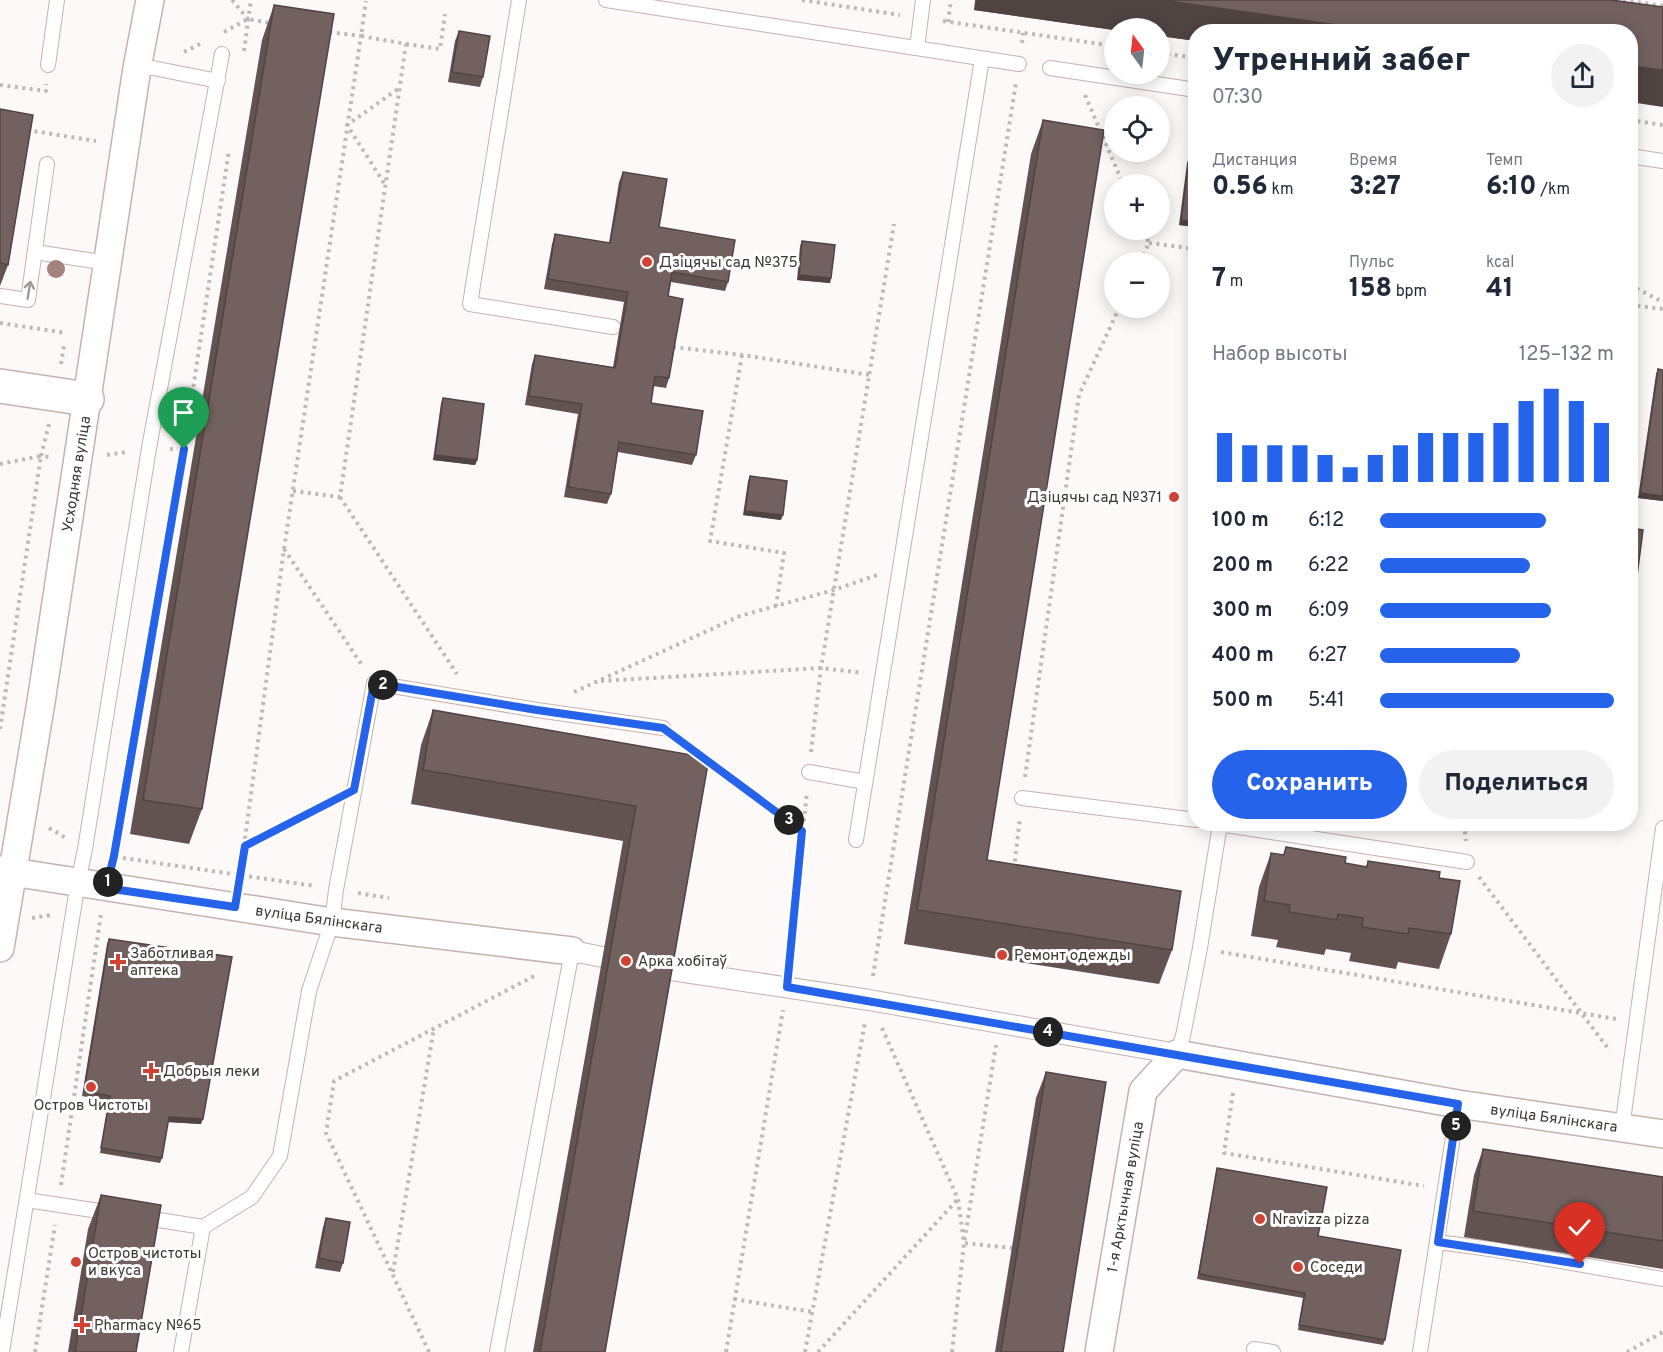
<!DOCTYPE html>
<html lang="ru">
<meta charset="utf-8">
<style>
body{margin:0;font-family:Overpass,sans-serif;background:#f2f2f3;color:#1f2937;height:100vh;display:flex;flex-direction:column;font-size:22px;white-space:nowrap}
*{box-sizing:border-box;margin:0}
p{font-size:20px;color:#747a83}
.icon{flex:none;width:33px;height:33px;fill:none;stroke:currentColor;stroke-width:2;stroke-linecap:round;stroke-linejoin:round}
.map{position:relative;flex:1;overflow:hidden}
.sheet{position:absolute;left:1188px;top:24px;width:450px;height:807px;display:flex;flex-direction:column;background:#fff;border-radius:24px;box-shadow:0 3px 15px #0003}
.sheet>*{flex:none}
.needle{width:39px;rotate:345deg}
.fabs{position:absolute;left:1104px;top:18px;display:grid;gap:12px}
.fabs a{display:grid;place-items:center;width:66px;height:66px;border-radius:50%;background:#fff;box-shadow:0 3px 15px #0003;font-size:30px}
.pin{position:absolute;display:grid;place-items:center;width:51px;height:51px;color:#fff;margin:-62px -26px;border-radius:50% 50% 50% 0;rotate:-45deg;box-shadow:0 0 6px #0007}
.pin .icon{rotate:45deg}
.km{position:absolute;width:30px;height:30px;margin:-15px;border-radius:50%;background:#222;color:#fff;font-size:16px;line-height:30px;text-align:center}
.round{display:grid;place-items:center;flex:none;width:63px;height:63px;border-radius:32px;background:#f2f2f3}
.head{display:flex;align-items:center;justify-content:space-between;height:102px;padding:0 24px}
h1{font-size:33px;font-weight:800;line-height:45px}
.figures{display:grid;grid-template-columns:repeat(3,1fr);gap:9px;height:102px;padding:6px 24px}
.figures div{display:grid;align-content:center}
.figures b{font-size:26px;font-weight:800}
.figures small{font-size:16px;font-weight:400}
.figures p{font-size:16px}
.chart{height:168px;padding:12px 24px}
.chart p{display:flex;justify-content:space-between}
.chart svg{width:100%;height:108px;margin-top:6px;stroke:#2563eb;stroke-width:6}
.action{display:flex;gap:12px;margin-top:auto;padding:12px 24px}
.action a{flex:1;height:69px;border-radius:36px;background:#2563eb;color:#fff;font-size:24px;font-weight:800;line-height:69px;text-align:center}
.action a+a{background:#f2f2f3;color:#1f2937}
ul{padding:0 24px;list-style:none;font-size:20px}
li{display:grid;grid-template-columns:96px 72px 1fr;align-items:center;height:45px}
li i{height:15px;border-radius:8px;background:#2563eb}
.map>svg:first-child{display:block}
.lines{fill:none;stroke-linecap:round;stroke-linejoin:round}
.service-casing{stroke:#c5b2ae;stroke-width:16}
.pedestrian-casing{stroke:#c5b2ae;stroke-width:22}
.minor-casing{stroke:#c5b2ae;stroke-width:30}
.tertiary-casing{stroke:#c5b2ae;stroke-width:36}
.path{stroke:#bfb9b9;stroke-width:4;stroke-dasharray:3 4.5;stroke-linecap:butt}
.service{stroke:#fff;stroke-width:14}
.pedestrian{stroke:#fff;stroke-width:20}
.minor{stroke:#fff;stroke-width:27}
.tertiary{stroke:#fff;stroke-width:33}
.tree{fill:#a3827e}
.wall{fill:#625351}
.shaded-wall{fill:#504442}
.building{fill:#72615e;stroke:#504442;stroke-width:1.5}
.oneway{stroke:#9e9a9a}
.route-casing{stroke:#fff;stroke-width:12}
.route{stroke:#2563eb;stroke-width:8}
.poi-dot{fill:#d04334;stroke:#fff;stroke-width:2}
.labels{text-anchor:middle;stroke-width:6;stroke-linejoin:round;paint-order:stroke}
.poi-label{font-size:15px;fill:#3e3635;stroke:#fff;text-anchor:start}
.street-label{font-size:15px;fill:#3e3635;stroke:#fff}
</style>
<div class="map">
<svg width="1663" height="1352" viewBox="0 0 1663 1352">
<rect width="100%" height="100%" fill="#fef9f9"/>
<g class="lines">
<defs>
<g id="service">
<path d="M 519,0 L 470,304 L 613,327"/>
<path d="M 606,0 L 1019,64"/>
<path d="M 917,48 L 923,0"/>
<path d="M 48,65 L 57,0"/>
<path d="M 137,68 L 153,68 L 218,81"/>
<path d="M 1050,68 L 1196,90"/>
<path d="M 1630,156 L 1663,161"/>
<path d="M 35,252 L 108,263"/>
<path d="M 0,296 L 28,300 L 47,164"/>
<path d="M 809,772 L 865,782"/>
<path d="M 1022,798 L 1196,820"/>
<path d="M 1219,824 L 1467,862"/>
<path d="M 856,840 L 982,59"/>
<path d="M 1177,1054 L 1183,1036 L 1200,948 L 1220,824"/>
<path d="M 1622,1128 L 1663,828"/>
<path d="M 27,1200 L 112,1213"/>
<path d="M 140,1217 L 203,1227"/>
<path d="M 1438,1242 L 1497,1250 L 1663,1279"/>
<path d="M 1254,1349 L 1273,1352"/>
<path d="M 2,1352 L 78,882 L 85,849 L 149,448 L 222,54"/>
<path d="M 181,1352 L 203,1227 L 252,1197 L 280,1156 L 309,991 L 332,922 L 336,890 L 374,683 L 537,710 L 663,728"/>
<path d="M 497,1352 L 572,951"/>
<path d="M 1420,1352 L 1458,1104"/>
</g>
<g id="pedestrian">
<path d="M 572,951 L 603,957"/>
<path d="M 665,969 L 869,1000 L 1177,1054"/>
</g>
<g id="minor">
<path d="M 0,870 L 332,922 L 572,951"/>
<path d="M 0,948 L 41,702 L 137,68 L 150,0"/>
<path d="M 1099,1352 L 1143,1091 L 1177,1054 L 1458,1104 L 1663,1134"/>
</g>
<path id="tertiary" d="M 0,386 L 87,399"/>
</defs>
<use href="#service" class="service-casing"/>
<use href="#pedestrian" class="pedestrian-casing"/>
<use href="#minor" class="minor-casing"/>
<use href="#tertiary" class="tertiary-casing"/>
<g class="path">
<path d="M 232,0 L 248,19"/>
<path d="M 802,0 L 900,15"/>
<path d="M 1623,0 L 1663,6"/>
<path d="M 943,21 L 1114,46"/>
<path d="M 948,22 L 951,0"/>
<path d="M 224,32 L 248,19 L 270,23"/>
<path d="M 1022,43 L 1023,33"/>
<path d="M 406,44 L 440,49 L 445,14"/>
<path d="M 244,51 L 251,0"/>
<path d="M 184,52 L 204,42"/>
<path d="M 1160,53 L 1196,58"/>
<path d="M 0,85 L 46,91 L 46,84"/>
<path d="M 1085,95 L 1123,184"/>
<path d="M 1630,120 L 1663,125"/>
<path d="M 27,130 L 96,141"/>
<path d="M 384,183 L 347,125 L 398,89"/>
<path d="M 1149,243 L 1196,249"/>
<path d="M 1140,262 L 1149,243 L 1143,230"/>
<path d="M 1630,285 L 1663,302"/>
<path d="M 1630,305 L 1663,309"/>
<path d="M 0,323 L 66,333"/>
<path d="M 673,347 L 742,355 L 870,375"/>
<path d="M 742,355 L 710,541 L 784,553 L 776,606"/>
<path d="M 61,364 L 64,345"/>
<path d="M 49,424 L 41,456 L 50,457"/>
<path d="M 170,449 L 184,449"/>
<path d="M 107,455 L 126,452"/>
<path d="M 0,464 L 41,456 L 0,729"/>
<path d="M 293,491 L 340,497 L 406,44 L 361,36 L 366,1"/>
<path d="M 340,497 L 457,674"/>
<path d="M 284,549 L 362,665"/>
<path d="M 601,681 L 821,668 L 863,673"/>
<path d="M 574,692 L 740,616 L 834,590 L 877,575"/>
<path d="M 680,741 L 802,830"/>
<path d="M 811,752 L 821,668 L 894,224"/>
<path d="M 1025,777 L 1079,395 L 1119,308"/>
<path d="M 1464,824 L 1466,841"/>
<path d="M 49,828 L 66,838"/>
<path d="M 246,845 L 330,802"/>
<path d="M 123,858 L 315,886"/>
<path d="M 113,860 L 184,449 L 229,150"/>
<path d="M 1014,869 L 1020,817"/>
<path d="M 240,876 L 284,549 L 361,36 L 328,32"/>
<path d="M 1479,877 L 1610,1051"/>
<path d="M 358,893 L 389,898"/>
<path d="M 32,918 L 51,915"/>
<path d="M 1221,952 L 1616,1019"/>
<path d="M 789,963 L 807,792"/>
<path d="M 873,976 L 1016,83"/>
<path d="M 882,1028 L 958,1199 L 964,1243 L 1012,1248"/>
<path d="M 1233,1093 L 1224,1153 L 1424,1186"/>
<path d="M 61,1185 L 101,914"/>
<path d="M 393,1272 L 434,1028"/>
<path d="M 734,1299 L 812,1312"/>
<path d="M 35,1352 L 55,1225"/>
<path d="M 429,1352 L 326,1133 L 334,1081 L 536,975"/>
<path d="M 726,1352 L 783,1010"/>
<path d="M 805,1352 L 865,1022"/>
<path d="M 818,1352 L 958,1199"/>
<path d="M 952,1352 L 964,1243 L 996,1045"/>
<path d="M 1627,1352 L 1663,1332"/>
</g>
<use href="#service" class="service"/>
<use href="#pedestrian" class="pedestrian"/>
<use href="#minor" class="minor"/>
<use href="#tertiary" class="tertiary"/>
</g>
<circle class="tree" cx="56" cy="269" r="9"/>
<g class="wall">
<path d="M 975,0 L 1611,0 L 1196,41 L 1160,36 L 1160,28 L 1114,28 L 1114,30 L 974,10 Z"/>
<path d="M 274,5 L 202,809 L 189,844 L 130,834 L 262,40 Z"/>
<path d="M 459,31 L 483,77 L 480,87 L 448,82 L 455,41 Z"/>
<path d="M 0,109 L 8,265 L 0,286 Z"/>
<path d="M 1043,120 L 987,860 L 1172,950 L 1159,984 L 904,944 L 1031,154 Z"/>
<path d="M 1189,159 L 1196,227 L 1179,225 L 1187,163 Z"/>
<path d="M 623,172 L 659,227 L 728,282 L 725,291 L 671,282 L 668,296 L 669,378 L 666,388 L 653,386 L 651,403 L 696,455 L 692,465 L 618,452 L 611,494 L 607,504 L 564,497 L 578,414 L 525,405 L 532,364 L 535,355 L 613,367 L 624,302 L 544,289 L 552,244 L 555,234 L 609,243 L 619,182 Z"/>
<path d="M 802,241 L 831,278 L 830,283 L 797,280 L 800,246 Z"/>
<path d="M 1658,369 L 1663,501 L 1638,498 L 1656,374 Z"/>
<path d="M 443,398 L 477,460 L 475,465 L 433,460 L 441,403 Z"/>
<path d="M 750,476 L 781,520 L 743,515 L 748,481 Z"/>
<path d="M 433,710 L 709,758 L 605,1352 L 533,1352 L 623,841 L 411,804 L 421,745 Z"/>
<path d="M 1286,847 L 1345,863 L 1366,867 L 1368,861 L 1439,878 L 1451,934 L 1439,969 L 1398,962 L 1396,969 L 1349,961 L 1351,953 L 1326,949 L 1324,955 L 1276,947 L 1278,940 L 1251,936 L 1259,887 L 1271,853 L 1283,855 Z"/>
<path d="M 109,939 L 201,1124 L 168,1122 L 162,1158 L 160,1163 L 100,1153 L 109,1101 L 82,1096 L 107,944 Z"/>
<path d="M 1046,1072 L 1063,1352 L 995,1352 L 1036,1098 Z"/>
<path d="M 1483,1149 L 1663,1177 L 1663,1269 L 1464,1237 L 1474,1175 Z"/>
<path d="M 1217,1168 L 1318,1236 L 1385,1340 L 1383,1345 L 1298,1330 L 1303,1298 L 1197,1279 L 1216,1173 Z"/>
<path d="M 101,1195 L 136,1352 L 68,1352 L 88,1229 Z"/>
<path d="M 326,1218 L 343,1263 L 340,1272 L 315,1268 L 323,1227 Z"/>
</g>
<g class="shaded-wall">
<path d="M 977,0 L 1161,0 L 1386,32 L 1196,32 L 1196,41 L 1160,36 L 1160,28 L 1114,28 L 1114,30 L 974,10 Z"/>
<path d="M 1630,66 L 1663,70 L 1663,107 L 1630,102 Z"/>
<path d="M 1181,220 L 1196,222 L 1196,227 L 1179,225 Z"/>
<path d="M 799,275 L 831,278 L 830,283 L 797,280 Z"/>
<path d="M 435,455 L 477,460 L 475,465 L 433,460 Z"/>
<path d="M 1640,493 L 1663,496 L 1663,501 L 1638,498 Z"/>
<path d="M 745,511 L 783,515 L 781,520 L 743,515 Z"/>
<path d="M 1630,576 L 1637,576 L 1635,581 L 1630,581 Z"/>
<path d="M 169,1117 L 203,1119 L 201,1124 L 167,1122 Z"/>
</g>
<g class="building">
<path d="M 1161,0 L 1611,0 L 1663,7 L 1663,70 L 1630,66 L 1630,32 L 1386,32 Z"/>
<path d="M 274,5 L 334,14 L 202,809 L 143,800 Z"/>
<path d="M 459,31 L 490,36 L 483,77 L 452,72 Z"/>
<path d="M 0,109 L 33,115 L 8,265 L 0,263 Z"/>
<path d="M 1043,120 L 1104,130 L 987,860 L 1181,891 L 1172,950 L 917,910 Z"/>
<path d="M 1189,158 L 1196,159 L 1196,222 L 1181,220 Z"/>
<path d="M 623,172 L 667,179 L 659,227 L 735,240 L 728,282 L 672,272 L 668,296 L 683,299 L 676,337 L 669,378 L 655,376 L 651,403 L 703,411 L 696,455 L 619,442 L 611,494 L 568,487 L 582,404 L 529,396 L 535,355 L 615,368 L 628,292 L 548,279 L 555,234 L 610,243 Z"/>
<path d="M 802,241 L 835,245 L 831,278 L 799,275 Z"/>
<path d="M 1658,369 L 1663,370 L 1663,496 L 1640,493 Z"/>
<path d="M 443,398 L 484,404 L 477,460 L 435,455 Z"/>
<path d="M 750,476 L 787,481 L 783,515 L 745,511 Z"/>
<path d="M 1630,528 L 1643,530 L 1637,576 L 1630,576 Z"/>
<path d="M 433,710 L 709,758 L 605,1352 L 540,1352 L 636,806 L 423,770 Z"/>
<path d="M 1286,847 L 1346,857 L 1345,863 L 1367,867 L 1368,861 L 1440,872 L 1439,878 L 1460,881 L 1451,934 L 1409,928 L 1408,934 L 1362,927 L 1363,918 L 1338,914 L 1337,920 L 1289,912 L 1290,905 L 1264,901 L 1271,853 L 1284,855 Z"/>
<path d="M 109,939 L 232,957 L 203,1119 L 169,1117 L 162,1158 L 101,1148 L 110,1096 L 84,1091 Z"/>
<path d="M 1046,1072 L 1106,1082 L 1063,1352 L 1001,1352 Z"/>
<path d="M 1483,1149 L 1663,1177 L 1663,1241 L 1473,1211 Z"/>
<path d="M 1217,1168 L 1327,1187 L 1318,1236 L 1401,1250 L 1385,1340 L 1299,1325 L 1305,1293 L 1199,1274 Z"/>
<path d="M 101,1195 L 161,1205 L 136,1352 L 75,1352 Z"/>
<path d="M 326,1218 L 350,1222 L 343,1263 L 319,1258 Z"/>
</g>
<defs><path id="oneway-shaft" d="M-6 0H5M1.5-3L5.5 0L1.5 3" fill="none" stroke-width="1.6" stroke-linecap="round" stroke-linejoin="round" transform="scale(1.5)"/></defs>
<use class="oneway" href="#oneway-shaft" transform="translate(29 290) rotate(-81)"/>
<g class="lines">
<defs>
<path id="route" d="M 184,449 L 114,856 L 106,888 L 235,907 L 245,846 L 354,790 L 374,683 L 537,710 L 663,728 L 802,831 L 787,987 L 1458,1104 L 1438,1242 L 1580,1264"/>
</defs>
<use href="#route" class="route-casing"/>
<use href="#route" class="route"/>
</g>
<g class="poi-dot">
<circle cx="647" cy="262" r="6"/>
<circle cx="1174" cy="497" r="6"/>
<circle cx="1002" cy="955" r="6"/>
<circle cx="626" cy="961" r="6"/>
<path d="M115 953h6v6h6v6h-6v6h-6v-6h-6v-6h6z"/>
<path d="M148 1062h6v6h6v6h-6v6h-6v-6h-6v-6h6z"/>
<circle cx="91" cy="1087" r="6"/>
<circle cx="1260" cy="1219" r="6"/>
<circle cx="76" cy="1262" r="6"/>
<circle cx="1298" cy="1267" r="6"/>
<path d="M79 1316h6v6h6v6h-6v6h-6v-6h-6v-6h6z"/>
</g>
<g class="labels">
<g class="poi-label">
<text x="659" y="267">Дзіцячы сад №375</text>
<text x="1162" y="502" text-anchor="end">Дзіцячы сад №371</text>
<text x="130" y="958">Заботливая<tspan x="130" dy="17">аптека</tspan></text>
<text x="1014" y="960">Ремонт одежды</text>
<text x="638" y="966">Арка хобітаў</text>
<text x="163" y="1076">Добрыя леки</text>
<text x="91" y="1110" text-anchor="middle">Остров Чистоты</text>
<text x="1272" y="1224">Nravizza pizza</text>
<text x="88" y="1258">Остров чистоты<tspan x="88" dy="17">и вкуса</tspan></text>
<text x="1310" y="1272">Соседи</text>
<text x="94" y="1330">Pharmacy №65</text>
</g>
<g class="street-label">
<text transform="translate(76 474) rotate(-81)" y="5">Усходняя вуліца</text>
<text transform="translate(319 919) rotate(8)" y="5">вуліца Бялінскага</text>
<text transform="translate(1554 1118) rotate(8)" y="5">вуліца Бялінскага</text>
<text transform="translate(1125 1197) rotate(-80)" y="5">1-я Арктычная вуліца</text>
</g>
</g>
</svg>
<div class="fabs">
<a><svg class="needle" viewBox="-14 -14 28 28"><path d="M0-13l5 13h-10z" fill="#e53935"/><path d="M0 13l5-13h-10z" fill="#747a83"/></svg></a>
<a><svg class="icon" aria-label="locate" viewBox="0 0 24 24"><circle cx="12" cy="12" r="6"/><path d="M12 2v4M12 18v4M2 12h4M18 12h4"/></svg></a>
<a>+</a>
<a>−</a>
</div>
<div class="pin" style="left:184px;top:449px;background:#1e9e55"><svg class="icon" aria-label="arrive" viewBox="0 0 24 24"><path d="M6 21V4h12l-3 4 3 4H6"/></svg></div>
<div class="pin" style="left:1580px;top:1264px;background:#d93025"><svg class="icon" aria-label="check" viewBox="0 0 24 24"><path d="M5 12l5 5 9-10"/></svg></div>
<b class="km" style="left:108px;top:882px">1</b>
<b class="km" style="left:383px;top:685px">2</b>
<b class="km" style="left:789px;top:820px">3</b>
<b class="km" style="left:1048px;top:1032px">4</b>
<b class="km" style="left:1456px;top:1126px">5</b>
<section class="sheet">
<div class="head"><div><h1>Утренний забег</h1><p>07:30</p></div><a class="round"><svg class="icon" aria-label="share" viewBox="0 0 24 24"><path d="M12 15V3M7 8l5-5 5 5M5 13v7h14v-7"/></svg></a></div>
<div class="figures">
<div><p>Дистанция</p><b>0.56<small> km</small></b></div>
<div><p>Время</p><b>3:27</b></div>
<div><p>Темп</p><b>6:10<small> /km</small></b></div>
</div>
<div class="figures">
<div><b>7<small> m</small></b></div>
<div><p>Пульс</p><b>158<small> bpm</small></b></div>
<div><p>kcal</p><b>41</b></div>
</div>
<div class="chart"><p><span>Набор высоты</span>125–132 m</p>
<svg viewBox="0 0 160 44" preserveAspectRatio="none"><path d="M5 44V24M15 44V29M25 44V29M35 44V29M45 44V33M55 44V38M65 44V33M75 44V29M85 44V24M95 44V24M105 44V24M115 44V20M125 44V11M135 44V6M145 44V11M155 44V20"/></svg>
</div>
<ul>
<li><b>100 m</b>6:12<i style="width:71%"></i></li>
<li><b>200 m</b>6:22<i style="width:64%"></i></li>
<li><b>300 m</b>6:09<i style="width:73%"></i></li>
<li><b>400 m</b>6:27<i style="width:60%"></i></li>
<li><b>500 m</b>5:41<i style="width:100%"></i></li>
</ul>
<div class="action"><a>Сохранить</a><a>Поделиться</a></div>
</section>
</div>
